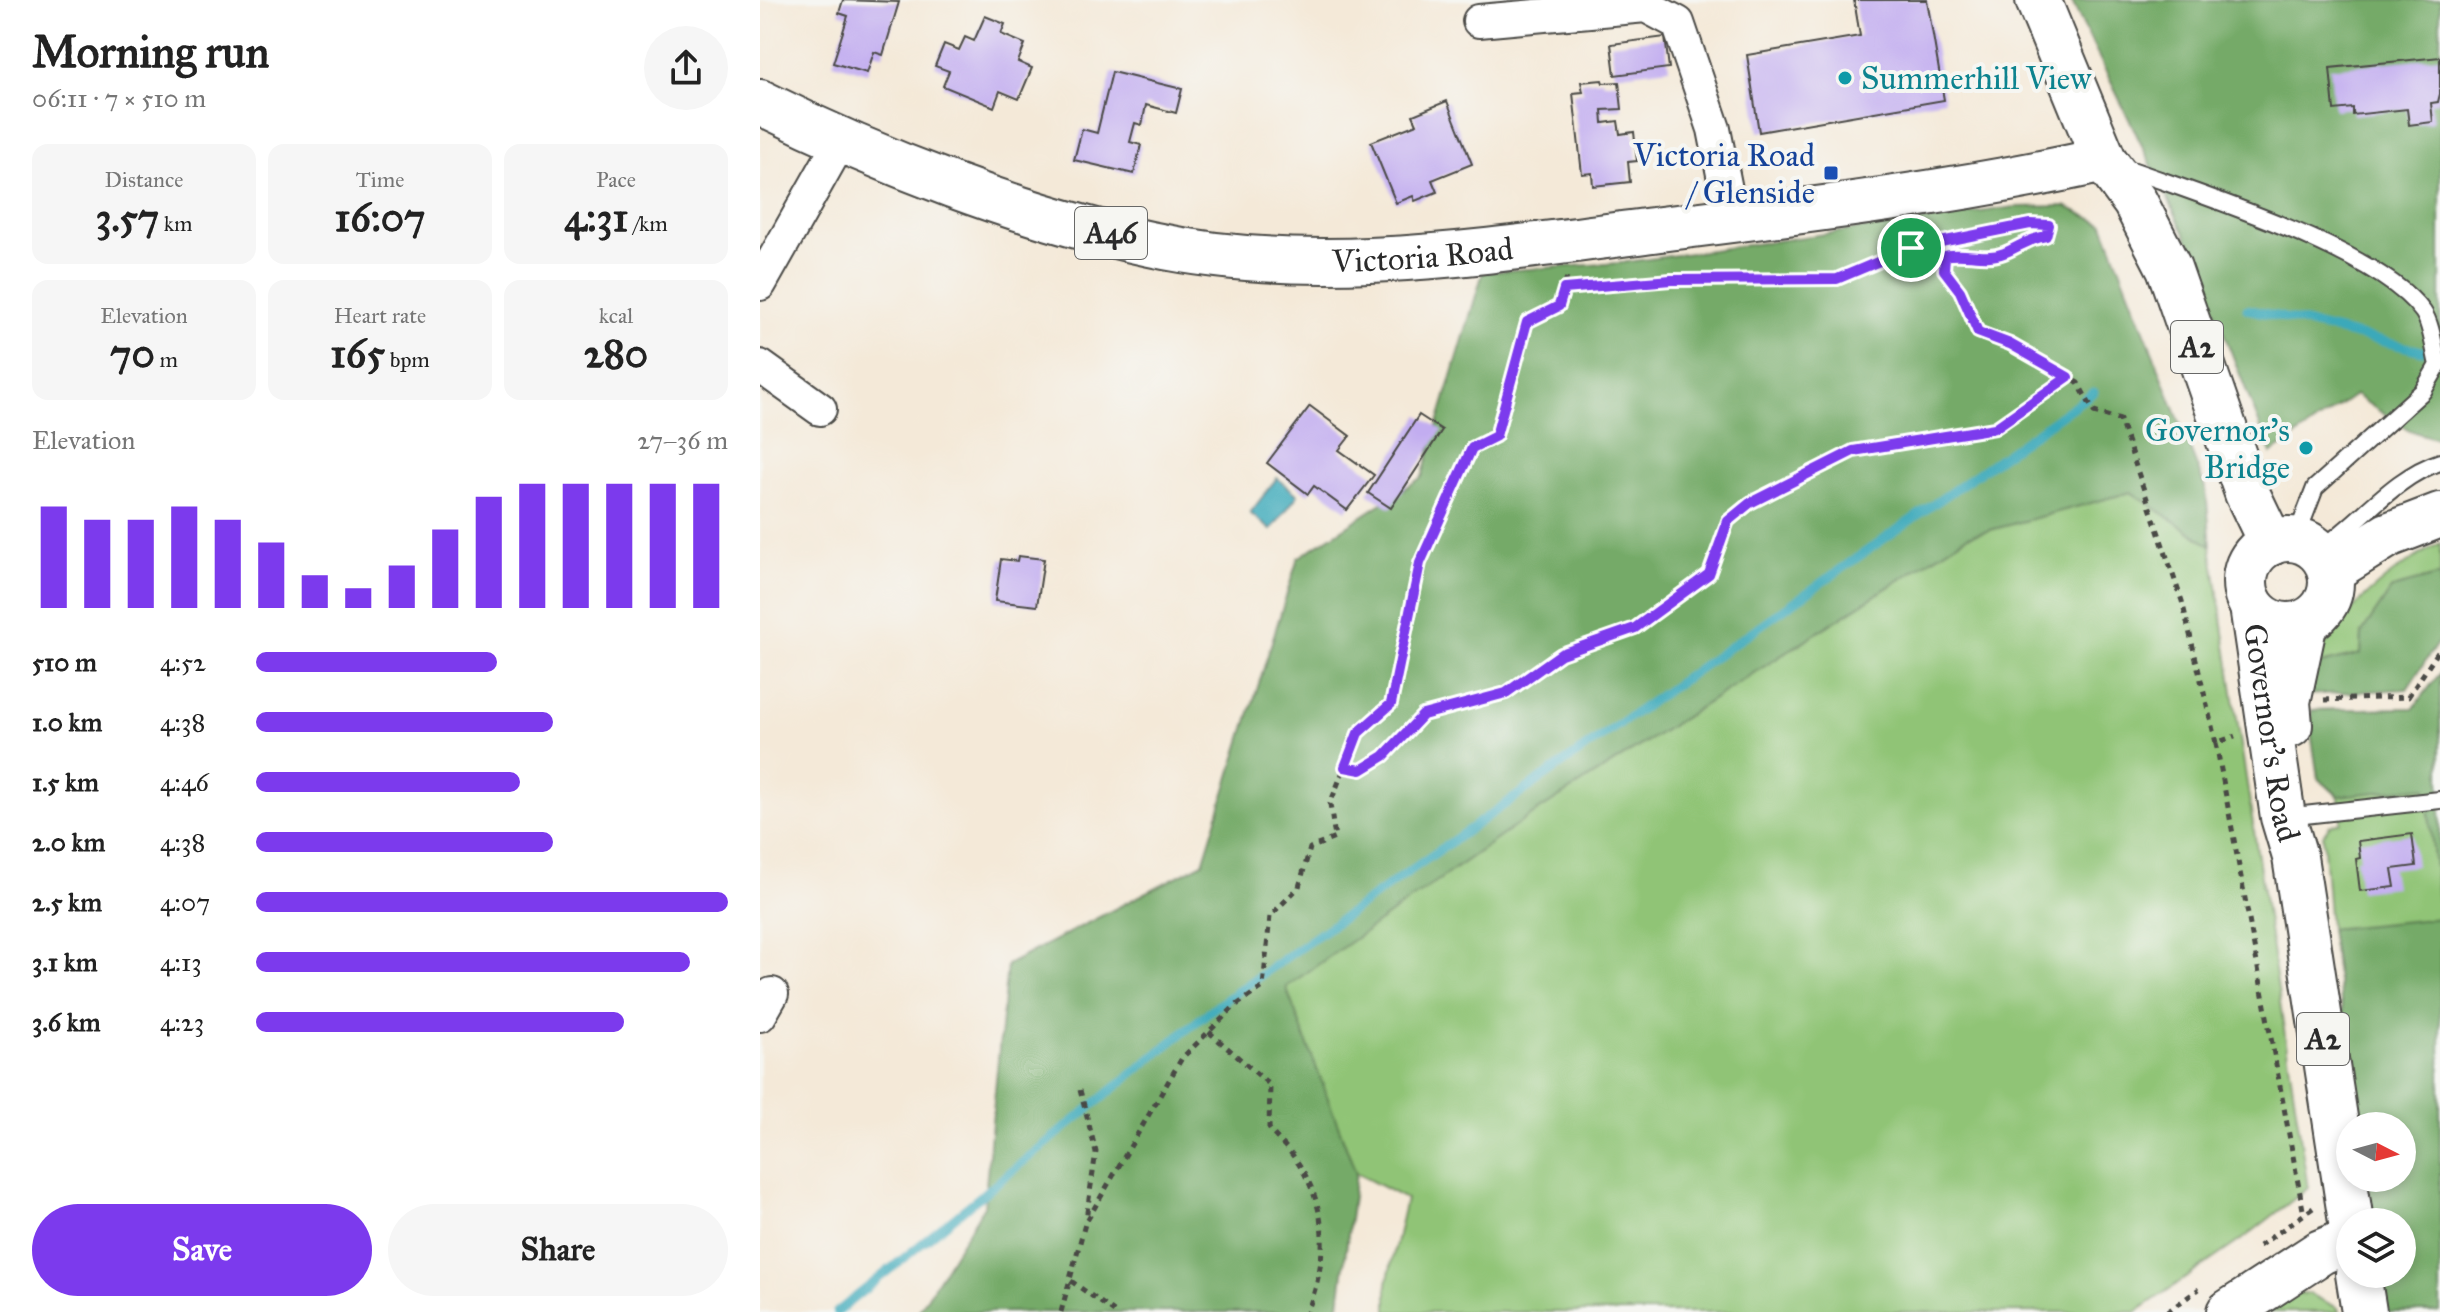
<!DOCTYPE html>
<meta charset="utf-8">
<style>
body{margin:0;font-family:"IM FELL Great Primer",serif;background:#f6f6f6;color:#222;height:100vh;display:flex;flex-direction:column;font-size:30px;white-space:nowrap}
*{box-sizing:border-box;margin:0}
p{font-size:26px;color:#767676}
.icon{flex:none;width:44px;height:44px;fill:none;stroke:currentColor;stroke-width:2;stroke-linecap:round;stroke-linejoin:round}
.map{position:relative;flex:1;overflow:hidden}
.side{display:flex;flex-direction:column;background:#fff;width:760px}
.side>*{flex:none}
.needle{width:52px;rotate:96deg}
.controls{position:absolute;left:1576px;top:1112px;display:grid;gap:16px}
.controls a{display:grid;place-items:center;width:80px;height:80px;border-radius:50%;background:#fff;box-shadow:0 4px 12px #0003;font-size:40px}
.pin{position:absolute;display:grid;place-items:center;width:68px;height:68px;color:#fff;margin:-34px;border:4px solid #fff;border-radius:50%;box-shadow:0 2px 8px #0007}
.round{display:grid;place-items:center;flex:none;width:84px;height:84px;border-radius:42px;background:#f6f6f6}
.head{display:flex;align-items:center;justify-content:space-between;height:136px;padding:0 32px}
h1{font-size:44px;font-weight:700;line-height:60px}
.figures{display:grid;grid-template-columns:repeat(3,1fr);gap:12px;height:136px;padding:8px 32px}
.figures div{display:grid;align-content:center;border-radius:16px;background:#f6f6f6;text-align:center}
.figures b{font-size:40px;font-weight:700}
.figures small{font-size:22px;font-weight:400}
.figures p{font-size:22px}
.chart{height:224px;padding:16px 32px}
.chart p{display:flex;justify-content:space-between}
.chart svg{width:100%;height:144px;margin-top:8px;stroke:#7c3aed;stroke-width:6}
.primary-button{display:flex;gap:16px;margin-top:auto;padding:16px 32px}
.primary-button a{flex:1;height:92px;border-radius:48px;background:#7c3aed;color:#fff;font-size:32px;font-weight:700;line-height:92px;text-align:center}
.primary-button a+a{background:#f6f6f6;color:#222}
ul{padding:0 32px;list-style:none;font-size:26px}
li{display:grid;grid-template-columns:128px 96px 1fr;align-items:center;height:60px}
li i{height:20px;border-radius:10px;background:#7c3aed}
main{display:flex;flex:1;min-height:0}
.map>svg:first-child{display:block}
.green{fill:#90c476;stroke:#5e7850;stroke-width:2}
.forest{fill:#74aa67;stroke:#506a49;stroke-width:2}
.water{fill:#3ba9ba;stroke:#336a72;stroke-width:2}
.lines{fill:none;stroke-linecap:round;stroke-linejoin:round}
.stream{stroke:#3ba9ba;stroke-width:9}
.building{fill:#c2adf0}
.lane-casing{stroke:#494845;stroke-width:20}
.street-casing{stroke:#494845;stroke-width:36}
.secondary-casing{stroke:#494845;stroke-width:48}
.primary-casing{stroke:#494845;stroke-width:48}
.highway-casing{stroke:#494845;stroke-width:48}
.path{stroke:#494845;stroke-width:5;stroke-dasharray:6 6;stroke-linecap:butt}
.lane{stroke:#fff;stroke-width:16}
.street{stroke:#fff;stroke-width:32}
.secondary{stroke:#fff;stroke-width:44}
.primary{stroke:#fff;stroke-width:44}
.highway{stroke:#fff;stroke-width:44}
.route-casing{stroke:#fff;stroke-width:16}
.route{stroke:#7c3aed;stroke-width:10}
.culture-dot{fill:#0f9aa8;stroke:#f6f6f2;stroke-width:3}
.transit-dot{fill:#1a4fb4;stroke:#f6f6f2;stroke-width:3}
.labels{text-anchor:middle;stroke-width:8;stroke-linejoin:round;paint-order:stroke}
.shield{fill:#f6f6f2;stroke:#686867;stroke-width:2}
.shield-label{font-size:30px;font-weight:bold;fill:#2b2b2b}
.culture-label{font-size:32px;fill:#0d838f;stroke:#f6f6f2;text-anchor:start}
.transit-label{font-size:32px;fill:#164399;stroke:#f6f6f2;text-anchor:end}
.street-label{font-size:32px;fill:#2b2b2b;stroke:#f6f6f2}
</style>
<main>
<section class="side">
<div class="head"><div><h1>Morning run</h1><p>06:11 · 7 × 510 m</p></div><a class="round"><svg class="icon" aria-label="share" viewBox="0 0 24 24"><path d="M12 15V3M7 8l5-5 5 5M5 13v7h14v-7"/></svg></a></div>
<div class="figures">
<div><p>Distance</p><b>3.57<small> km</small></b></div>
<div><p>Time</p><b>16:07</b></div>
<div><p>Pace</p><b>4:31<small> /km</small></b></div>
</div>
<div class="figures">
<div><p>Elevation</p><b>70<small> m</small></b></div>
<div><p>Heart rate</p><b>165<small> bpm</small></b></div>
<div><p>kcal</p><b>280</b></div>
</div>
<div class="chart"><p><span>Elevation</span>27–36 m</p>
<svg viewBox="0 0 160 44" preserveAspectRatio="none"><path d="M5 44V13M15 44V17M25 44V17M35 44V13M45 44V17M55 44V24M65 44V34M75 44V38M85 44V31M95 44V20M105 44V10M115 44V6M125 44V6M135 44V6M145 44V6M155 44V6"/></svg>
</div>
<ul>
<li><b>510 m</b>4:52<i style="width:51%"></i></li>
<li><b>1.0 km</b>4:38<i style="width:63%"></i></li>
<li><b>1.5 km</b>4:46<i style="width:56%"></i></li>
<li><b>2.0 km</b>4:38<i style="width:63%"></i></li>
<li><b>2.5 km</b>4:07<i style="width:100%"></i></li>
<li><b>3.1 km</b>4:13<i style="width:92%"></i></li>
<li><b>3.6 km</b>4:23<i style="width:78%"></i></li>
</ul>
<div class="primary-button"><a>Save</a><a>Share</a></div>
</section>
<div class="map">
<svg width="1680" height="1312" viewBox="0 0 1680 1312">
<rect width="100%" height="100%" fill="#f6f6f2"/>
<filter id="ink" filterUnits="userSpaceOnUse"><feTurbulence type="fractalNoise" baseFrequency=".0125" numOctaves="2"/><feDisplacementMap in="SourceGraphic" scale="16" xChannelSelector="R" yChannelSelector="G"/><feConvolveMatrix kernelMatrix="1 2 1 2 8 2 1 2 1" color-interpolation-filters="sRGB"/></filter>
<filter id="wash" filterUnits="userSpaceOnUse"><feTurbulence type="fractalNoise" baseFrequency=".006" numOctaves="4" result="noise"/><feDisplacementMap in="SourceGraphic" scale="32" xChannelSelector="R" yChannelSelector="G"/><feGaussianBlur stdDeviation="1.8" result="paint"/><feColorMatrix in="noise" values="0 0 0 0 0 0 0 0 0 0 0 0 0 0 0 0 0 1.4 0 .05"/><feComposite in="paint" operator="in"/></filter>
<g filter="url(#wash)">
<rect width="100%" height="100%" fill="#f4e9d8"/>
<g class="green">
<path d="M 1371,492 L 1451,546 L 1548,1188 L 1488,1235 L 1376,1312 L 627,1312 L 627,1283 L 646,1199 L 596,1173 L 525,987 L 767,818 L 1208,536 Z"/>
<path d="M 1680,543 L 1680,575 L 1632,588 L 1602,633 L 1601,654 L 1553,666 C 1582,610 1626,573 1680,543 Z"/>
<path d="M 1680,673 L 1680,1312 L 1627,1312 L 1621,1274 L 1642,1274 L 1642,1222 L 1614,1222 L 1607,1178 L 1642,1178 L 1642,1126 L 1600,1126 L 1570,929 L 1563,835 L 1570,825 L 1581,822 L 1579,797 L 1558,778 L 1552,710 L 1654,708 Z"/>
<path d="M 1528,1293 L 1550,1294 L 1578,1308 L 1579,1312 L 1505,1312 Z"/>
</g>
<g class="forest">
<path d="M 1311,0 L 1680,0 L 1680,440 L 1648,430 L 1595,395 L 1511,454 L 1425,234 Z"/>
<path d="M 1305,206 L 1343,224 L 1446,490 L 1451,546 L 1371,492 L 1208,536 L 767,818 L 526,987 L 596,1173 L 578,1312 L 158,1312 L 224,1206 L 247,965 L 443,863 L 538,558 L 662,477 L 723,272 L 860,263 L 1255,207 Z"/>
<path d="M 1680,575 L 1680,639 L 1647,689 L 1546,695 L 1553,666 L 1601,654 L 1602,633 L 1632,588 Z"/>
<path d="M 1680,673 L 1680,915 L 1666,787 L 1579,796 L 1558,778 L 1550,726 L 1552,710 L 1654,708 Z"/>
<path d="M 1680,918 L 1680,1312 L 1627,1312 L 1621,1274 L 1642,1274 L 1642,1222 L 1614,1222 L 1607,1178 L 1642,1178 L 1642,1126 L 1600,1126 L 1570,929 Z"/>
</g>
<path class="water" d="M 517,478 L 538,495 L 511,530 L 490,513 Z"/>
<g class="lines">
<g class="stream">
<path d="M 1487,309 L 1662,351"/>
<path d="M 77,1312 L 451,1010 L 1334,392"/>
</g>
</g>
<g id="blocks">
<g class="building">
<path d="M 83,0 L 139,2 L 123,55 L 114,52 L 107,73 L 73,63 L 88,16 L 79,13 Z"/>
<path d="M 1094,0 L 1167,0 L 1184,100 L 999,132 L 987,55 L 1100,36 Z"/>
<path d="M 225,16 L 245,24 L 241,34 L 265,44 L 258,62 L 272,68 L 259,99 L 240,91 L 234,107 L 183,86 L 189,71 L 175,66 L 184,44 L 199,50 L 205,37 L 214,41 Z"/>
<path d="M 905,37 L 909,68 L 855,75 L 851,44 Z"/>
<path d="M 1680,57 L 1680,94 L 1678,102 L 1671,103 L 1673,122 L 1649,125 L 1647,109 L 1593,115 L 1593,108 L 1574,110 L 1570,68 Z"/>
<path d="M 352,72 L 422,89 L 416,113 L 386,105 L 382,125 L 375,123 L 370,142 L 381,145 L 374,174 L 314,160 L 322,129 L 337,133 Z"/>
<path d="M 842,80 L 843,83 L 859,82 L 862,109 L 842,110 L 843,123 L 858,121 L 860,134 L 874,132 L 877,161 L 868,162 L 870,182 L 833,186 L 832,173 L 822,174 L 813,93 L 823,92 L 821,82 Z"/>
<path d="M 687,101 L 712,164 L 672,180 L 677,192 L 655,201 L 653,196 L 636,203 L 611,142 L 657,124 L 653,115 Z"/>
<path d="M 550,406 L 590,436 L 579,450 L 614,475 L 587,510 L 554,486 L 548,494 L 507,463 Z"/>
<path d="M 659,415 L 682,430 L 631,508 L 608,493 Z"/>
<path d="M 258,556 L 284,559 L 277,606 L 235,601 L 241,559 L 257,561 Z"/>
<path d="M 1652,834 L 1656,866 L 1632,869 L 1635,887 L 1600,891 L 1596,859 L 1600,858 L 1598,841 Z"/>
</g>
</g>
</g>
<g filter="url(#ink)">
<use href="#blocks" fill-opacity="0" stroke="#494845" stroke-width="2"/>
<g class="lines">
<defs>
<g id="lane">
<path d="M 1361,166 C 1436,194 1618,249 1663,312 C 1672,325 1674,350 1678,365 L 1663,391 L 1555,488 L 1535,540"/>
<path d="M 1558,551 C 1599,524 1633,477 1680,462"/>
<path d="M 1526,817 L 1680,800"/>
</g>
<g id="street">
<path d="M 719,21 L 886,6 L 918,23 L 954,129 L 972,220"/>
<path d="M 0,284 L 80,142"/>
<path d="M 0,366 L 60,409"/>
<path d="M 0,1015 L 12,994"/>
</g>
<path id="secondary" d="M 1469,1312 L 1561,1252 L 1590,1240"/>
<g id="primary">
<path id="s1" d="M 0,102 C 116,160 263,217 390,244 C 555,280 727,251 893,230 C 1044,211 1195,193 1344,160"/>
</g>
<g id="highway">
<path d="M 1278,0 L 1344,160 L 1375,202 L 1409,268 L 1487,493 L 1511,543"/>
<circle cx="1528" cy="582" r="43"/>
<path d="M 1570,571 L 1628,535 L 1680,515"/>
<path id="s2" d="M 1492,606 L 1523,817 L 1535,857 L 1591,1222"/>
<path d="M 1530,725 L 1528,702 L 1545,622"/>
<path d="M 1598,1274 L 1604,1312"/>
</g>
</defs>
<use href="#lane" class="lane-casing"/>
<use href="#street" class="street-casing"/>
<use href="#secondary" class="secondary-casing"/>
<use href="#primary" class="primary-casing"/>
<use href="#highway" class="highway-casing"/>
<g class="path">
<path d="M 804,289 L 911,280 L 1077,279 L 1151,248 L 1270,224 L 1289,225 L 1286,236 C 1265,240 1261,246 1244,253 C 1224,261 1204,251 1185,256 L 1184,270 L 1200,291 L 1218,332 L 1250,344 L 1318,383 L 1334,412 L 1360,420 L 1422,601 L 1456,743 L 1475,736"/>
<path d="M 1564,700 L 1648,697 L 1680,649"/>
<path d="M 1456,743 L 1544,1215"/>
<path d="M 585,767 L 601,770 L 624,756 L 663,715 L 746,693 L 801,654 L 875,628 L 949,574 L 968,521 L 990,503 L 1093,451 L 1235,428 L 1308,377"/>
<path d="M 449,1032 L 510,1085 L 509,1128 C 516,1139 526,1146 534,1157 C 569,1206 569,1258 547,1312"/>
<path d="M 320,1090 L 336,1152 L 326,1219"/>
<path d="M 1499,1246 L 1553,1208"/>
<path d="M 311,1281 L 354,1312"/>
<path d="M 301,1312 L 325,1224 L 422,1058 L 475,1006 L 503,987 L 510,916 L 539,887 L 550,848 L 575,838 L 570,804 L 598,733 L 631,704 L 660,563 L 712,448 L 736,436 L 767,322 L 799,306 L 807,277"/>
<path d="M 1407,1312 L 1439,1289"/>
</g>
<use href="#lane" class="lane"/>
<use href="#street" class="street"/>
<use href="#secondary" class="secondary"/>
<use href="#primary" class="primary"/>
<use href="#highway" class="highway"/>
</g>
</g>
<g class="lines" filter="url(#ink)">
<defs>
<path id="route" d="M 1270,224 L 1289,225 L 1286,236 C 1265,240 1261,246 1244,253 C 1224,261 1204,251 1185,256 L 1184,270 L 1200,291 L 1218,332 L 1250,344 L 1308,377 L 1235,428 L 1093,451 L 990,503 L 968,521 L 949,574 L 875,628 L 801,654 L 746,693 L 663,715 L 624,756 L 601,770 L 585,767 L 598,733 L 631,704 L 660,563 L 697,481 L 712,448 L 736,436 L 767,322 L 799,306 L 804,289 L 911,280 L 1077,279 L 1151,248 Z"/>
</defs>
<use href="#route" class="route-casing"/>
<use href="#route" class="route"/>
</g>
<g class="culture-dot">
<circle cx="1085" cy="78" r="8"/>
<circle cx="1546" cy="448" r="8"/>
</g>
<rect class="transit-dot" x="1063" y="165" width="16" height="16" rx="4"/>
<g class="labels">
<g class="shield">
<rect x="315" y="207" width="72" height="52" rx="6"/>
<rect x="1411" y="321" width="52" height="52" rx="6"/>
<rect x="1537" y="1013" width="52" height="52" rx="6"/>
</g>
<g class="shield-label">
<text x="351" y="243">A46</text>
<text x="1437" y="357">A2</text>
<text x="1563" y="1049">A2</text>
</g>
<g class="culture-label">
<text x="1101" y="89">Summerhill View</text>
<text x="1530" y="441" text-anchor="end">Governor's<tspan x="1530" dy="37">Bridge</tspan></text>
</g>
<g class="transit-label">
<text x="1055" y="166">Victoria Road<tspan x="1055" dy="37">/ Glenside</tspan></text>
</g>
<g class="street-label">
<text dy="11" stroke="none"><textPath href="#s1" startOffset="690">Victoria Road</textPath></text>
<text dy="11" stroke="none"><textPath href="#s2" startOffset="128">Governor's Road</textPath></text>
</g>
</g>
</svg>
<div class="controls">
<a><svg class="needle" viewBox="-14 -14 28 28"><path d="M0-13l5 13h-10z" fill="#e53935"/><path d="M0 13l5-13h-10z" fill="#767676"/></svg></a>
<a><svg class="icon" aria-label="layers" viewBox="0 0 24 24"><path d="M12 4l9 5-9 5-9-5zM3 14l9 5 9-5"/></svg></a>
</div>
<div class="pin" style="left:1151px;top:248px;background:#1e9e55"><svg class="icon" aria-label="arrive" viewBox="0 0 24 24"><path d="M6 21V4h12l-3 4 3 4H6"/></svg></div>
</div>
</main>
